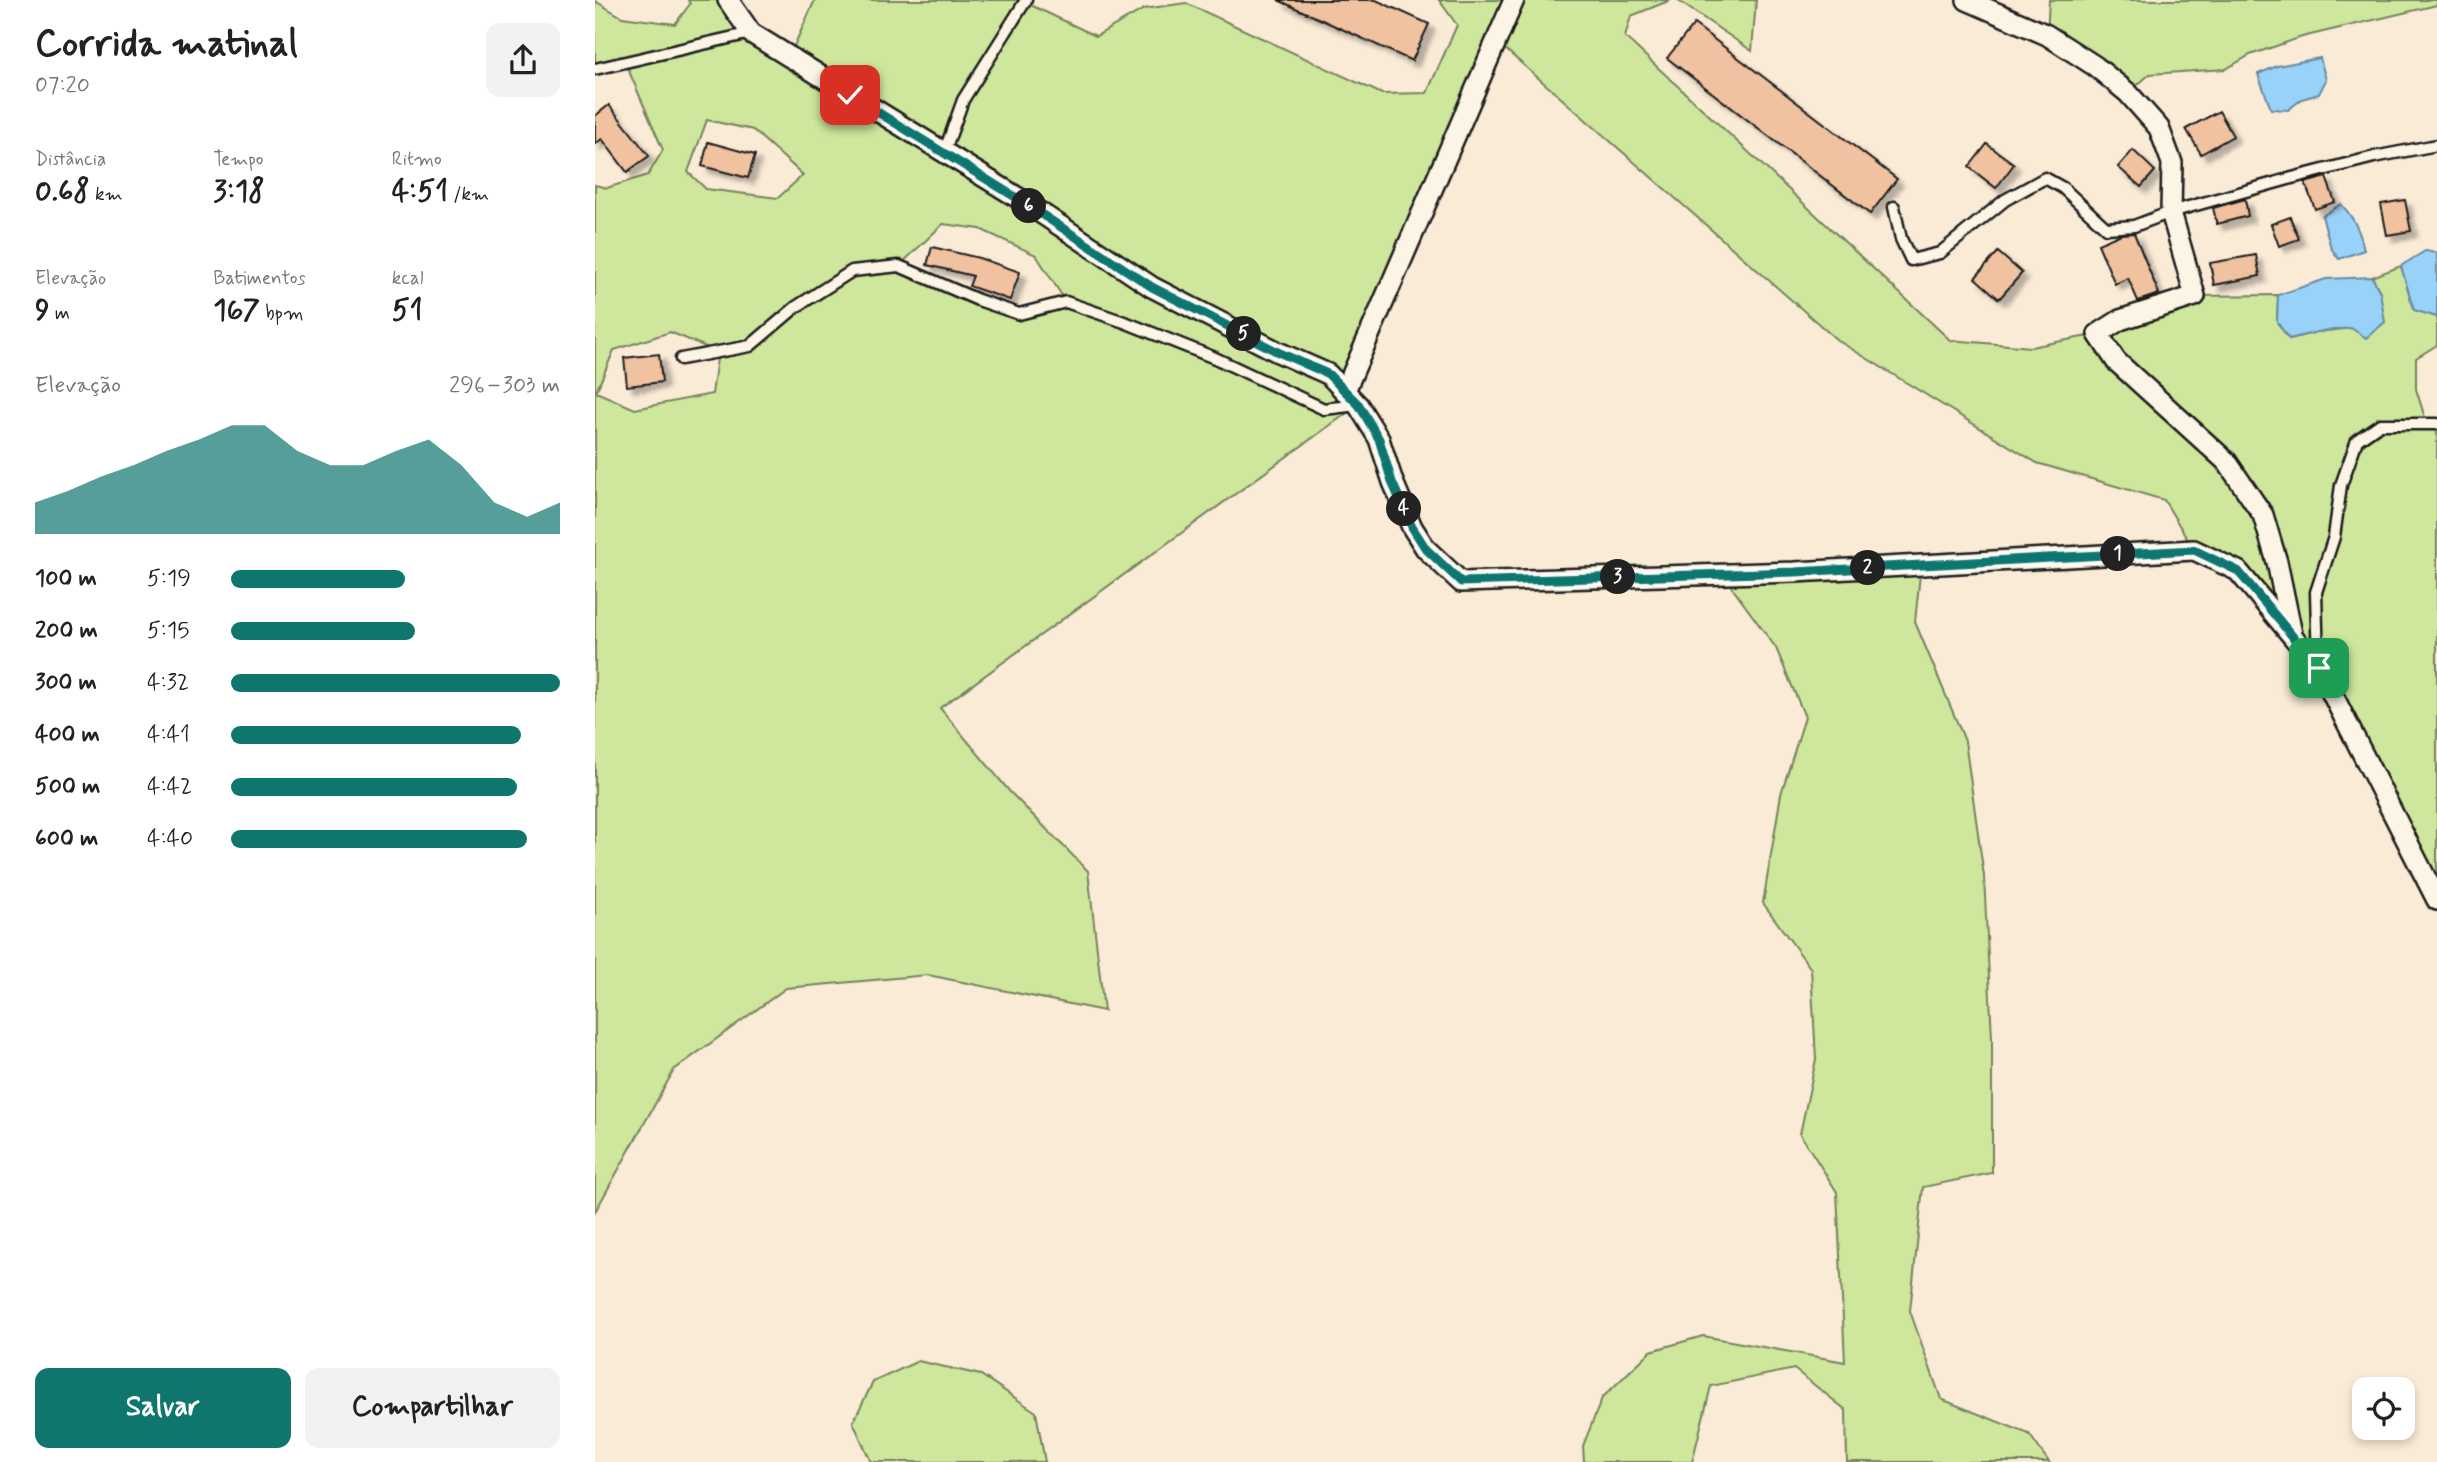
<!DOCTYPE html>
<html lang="pt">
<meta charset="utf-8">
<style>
body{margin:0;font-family:Mynerve,sans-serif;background:#f2f2f2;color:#222;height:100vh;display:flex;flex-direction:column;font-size:26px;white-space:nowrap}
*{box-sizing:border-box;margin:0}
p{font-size:23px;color:#767676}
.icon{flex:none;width:38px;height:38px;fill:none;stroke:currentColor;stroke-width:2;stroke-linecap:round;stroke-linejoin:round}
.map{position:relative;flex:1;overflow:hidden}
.panel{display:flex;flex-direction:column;background:#fff;width:595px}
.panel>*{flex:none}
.controls{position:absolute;left:1757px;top:1377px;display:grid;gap:14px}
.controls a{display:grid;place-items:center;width:63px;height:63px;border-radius:14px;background:#fff;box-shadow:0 4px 10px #0003;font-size:35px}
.pin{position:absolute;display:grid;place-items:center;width:60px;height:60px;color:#fff;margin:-30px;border-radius:14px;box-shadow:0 4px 10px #0006}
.km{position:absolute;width:35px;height:35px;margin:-18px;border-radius:50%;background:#222;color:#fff;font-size:19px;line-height:35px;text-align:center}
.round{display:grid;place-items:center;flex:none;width:74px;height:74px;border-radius:14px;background:#f2f2f2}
.head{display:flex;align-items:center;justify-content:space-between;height:119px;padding:0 35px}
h1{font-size:38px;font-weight:700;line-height:52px}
.stats{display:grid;grid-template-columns:repeat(3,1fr);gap:10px;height:119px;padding:7px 35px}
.stats div{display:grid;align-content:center}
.stats b{font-size:30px;font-weight:700}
.stats small{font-size:19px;font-weight:400}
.stats p{font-size:19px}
.chart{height:196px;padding:14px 35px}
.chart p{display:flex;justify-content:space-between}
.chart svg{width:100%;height:126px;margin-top:7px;fill:#0f766e;opacity:.7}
.primary-button{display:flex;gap:14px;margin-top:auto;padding:14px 35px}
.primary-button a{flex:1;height:80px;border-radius:14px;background:#0f766e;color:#fff;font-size:28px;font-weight:700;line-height:80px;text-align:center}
.primary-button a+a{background:#f2f2f2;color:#222}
ul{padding:0 35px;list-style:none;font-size:23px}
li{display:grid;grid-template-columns:112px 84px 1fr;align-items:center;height:52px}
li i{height:18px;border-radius:9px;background:#0f766e}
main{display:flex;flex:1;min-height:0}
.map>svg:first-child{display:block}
.green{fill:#cee79c;stroke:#75825c;stroke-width:2;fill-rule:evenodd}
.water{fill:#99d2f9;stroke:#6789a1;stroke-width:2}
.building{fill:#f0c2a0;stroke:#1c1c1c;stroke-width:2;filter:url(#shadow)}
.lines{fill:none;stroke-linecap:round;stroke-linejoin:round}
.lane-casing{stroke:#1c1c1c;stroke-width:15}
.street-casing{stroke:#1c1c1c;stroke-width:24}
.lane{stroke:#fcf5e5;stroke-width:10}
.street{stroke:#fcf5e5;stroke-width:19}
.route-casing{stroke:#fff;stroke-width:14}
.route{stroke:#0f766e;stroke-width:9}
</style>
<main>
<section class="panel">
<div class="head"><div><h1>Corrida matinal</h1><p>07:20</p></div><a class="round"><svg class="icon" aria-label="share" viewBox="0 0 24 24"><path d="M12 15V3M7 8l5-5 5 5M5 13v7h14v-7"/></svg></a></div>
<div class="stats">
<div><p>Distância</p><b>0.68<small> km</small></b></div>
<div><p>Tempo</p><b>3:18</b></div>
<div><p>Ritmo</p><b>4:51<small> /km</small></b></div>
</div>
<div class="stats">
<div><p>Elevação</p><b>9<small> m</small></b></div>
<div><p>Batimentos</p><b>167<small> bpm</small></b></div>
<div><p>kcal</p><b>51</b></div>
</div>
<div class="chart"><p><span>Elevação</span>296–303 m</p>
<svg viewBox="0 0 160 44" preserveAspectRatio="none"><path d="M0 44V33L10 29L20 24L30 20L40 15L50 11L60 6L70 6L80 15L90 20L100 20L110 15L120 11L130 20L140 33L150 38L160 33V44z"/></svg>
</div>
<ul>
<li><b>100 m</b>5:19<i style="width:53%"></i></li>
<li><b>200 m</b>5:15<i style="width:56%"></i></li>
<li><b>300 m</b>4:32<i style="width:100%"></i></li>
<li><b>400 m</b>4:41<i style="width:88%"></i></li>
<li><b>500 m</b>4:42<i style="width:87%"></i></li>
<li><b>600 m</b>4:40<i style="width:90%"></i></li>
</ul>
<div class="primary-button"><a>Salvar</a><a>Compartilhar</a></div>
</section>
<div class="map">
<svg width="1842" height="1462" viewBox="0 0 1842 1462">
<defs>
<filter id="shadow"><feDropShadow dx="6" dy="6" stdDeviation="2" flood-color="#0004"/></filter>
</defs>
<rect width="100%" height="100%" fill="#faebd7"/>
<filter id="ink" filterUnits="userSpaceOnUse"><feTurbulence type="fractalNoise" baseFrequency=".0143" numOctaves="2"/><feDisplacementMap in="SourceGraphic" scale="14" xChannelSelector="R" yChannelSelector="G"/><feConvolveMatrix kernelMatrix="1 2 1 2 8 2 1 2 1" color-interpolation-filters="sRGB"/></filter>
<g filter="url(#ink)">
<g class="green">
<path d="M 93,0 L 133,0 L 194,57 L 220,0 L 425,0 L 501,36 L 549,9 L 591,3 L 787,94 L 832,93 L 862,25 L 844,0 L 1076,0 L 1036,16 L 1030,37 L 1355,340 L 1436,347 L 1503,334 L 1600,296 L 1683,295 L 1682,322 L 1694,339 L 1722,332 L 1756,328 L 1785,292 L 1777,277 L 1806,266 L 1819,310 L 1842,317 L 1842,345 L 1821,358 L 1821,389 L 1832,424 L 1842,424 L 1842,900 L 1724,668 L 1643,571 L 1599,550 L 1569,500 L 1442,463 L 1242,340 L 901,41 L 750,390 L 763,405 L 345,708 L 415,792 L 493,871 L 509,1011 L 333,975 L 191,988 L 79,1070 L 0,1212 L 0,185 L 12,188 L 53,175 L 68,150 L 30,62 L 0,69 L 0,1 L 27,17 L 80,24 L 95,4 ZM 112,120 L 158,130 L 208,175 L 183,198 L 111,189 L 93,172 ZM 348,224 L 385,229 L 441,255 L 471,302 L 424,314 L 304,266 ZM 75,332 L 123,352 L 117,394 L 40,409 L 1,392 L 19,350 Z"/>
<path d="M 1082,0 L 1161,0 L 1157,51 Z"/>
<path d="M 1454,0 L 1842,0 L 1842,5 L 1707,37 L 1655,55 L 1631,69 L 1555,74 L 1533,93 L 1452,35 Z"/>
<path d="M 1326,565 L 1320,622 L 1370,741 L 1389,876 L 1397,1038 L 1397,1173 L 1328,1187 L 1315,1311 L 1346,1399 L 1434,1434 L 1454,1462 L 1252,1462 L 1251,1410 L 1199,1369 L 1116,1386 L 1097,1462 L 989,1462 L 988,1446 L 1007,1398 L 1056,1351 L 1108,1336 L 1250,1362 L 1242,1192 L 1205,1134 L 1221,1059 L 1216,969 L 1168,903 L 1186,794 L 1210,717 L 1181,648 L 1127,574 Z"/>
<path d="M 323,1361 L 386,1375 L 441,1412 L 450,1462 L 276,1462 L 258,1422 L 278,1382 Z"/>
</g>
<g class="water">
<path d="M 1725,58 L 1731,80 L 1724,94 L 1707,99 L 1693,110 L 1676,109 L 1663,74 L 1682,66 Z"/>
<path d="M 1746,204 C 1759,218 1765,231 1769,250 L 1744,259 L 1736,248 L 1727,216 Z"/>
<path d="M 1830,251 L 1842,253 L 1842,317 L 1819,310 L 1806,266 Z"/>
<path d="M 1777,277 L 1785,292 L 1790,322 L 1771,338 L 1756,328 L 1722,332 L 1694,339 L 1682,322 L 1683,295 L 1731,279 Z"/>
</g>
<g class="building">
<path d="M 683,0 L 781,0 L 834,24 L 817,61 Z"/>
<path d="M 1099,24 L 1302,179 L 1275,214 L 1072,58 Z"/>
<path d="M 14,105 L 54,156 L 32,172 L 7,139 L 0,144 L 0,116 Z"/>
<path d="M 1624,111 L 1638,136 L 1606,154 L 1591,129 Z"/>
<path d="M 113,142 L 160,155 L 153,178 L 107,166 Z"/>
<path d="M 1392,144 L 1419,164 L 1401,188 L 1374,167 Z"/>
<path d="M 1538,150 L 1560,171 L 1546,187 L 1523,167 Z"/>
<path d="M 1731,177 L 1740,202 L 1720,209 L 1710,183 Z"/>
<path d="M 1650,199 L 1653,216 L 1622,224 L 1618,208 Z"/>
<path d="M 1810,200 L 1816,231 L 1792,235 L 1786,204 Z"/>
<path d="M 1695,217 L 1704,239 L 1684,246 L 1676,224 Z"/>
<path d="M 1539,233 L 1564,294 L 1543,301 L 1533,278 L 1520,284 L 1503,244 L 1526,234 Z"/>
<path d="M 337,247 L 384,258 L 425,272 L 415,300 L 374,286 L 378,276 L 332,265 Z"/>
<path d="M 1403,252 L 1427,273 L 1404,299 L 1380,278 Z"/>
<path d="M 1661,255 L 1665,276 L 1619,285 L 1615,263 Z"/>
<path d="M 64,354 L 67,382 L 32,386 L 29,358 Z"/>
</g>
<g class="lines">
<defs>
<g id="lane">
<path d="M 0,69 L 156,33"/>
<path d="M 349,153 L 368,100 L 431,0"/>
<path d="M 1299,207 L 1306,239 L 1316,260 L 1345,253 L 1410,200 L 1450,178 L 1468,188 L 1511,228 L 1539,226 L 1576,212 L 1697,178 L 1779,157 L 1842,145"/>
<path d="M 86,359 L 155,346 L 201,307 L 257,271 L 304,266 L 383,300 L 424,314 L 471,302 L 532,323 L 620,358 L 729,409 L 762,405"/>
<path d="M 1723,664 L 1721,592 L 1739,537 L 1746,485 L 1762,440 L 1785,424 L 1842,424"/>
</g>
<g id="street">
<path d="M 133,0 L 156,33 L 425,199 L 557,287 L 683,352 L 733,374 L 763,405 L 784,439 L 798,482 L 817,527 L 831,549 L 866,582 L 1200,572 L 1599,550 L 1643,571 L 1724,668 L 1842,900"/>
<path d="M 1372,0 L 1452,35 L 1500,66 L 1533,93 L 1564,128 L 1577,163 L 1576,212 L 1600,296 L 1525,320 L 1503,334 L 1521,361 L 1632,462 L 1668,515 L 1682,562 L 1697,634"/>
<path d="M 750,391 L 919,0"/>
</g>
</defs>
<use href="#lane" class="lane-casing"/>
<use href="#street" class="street-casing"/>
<use href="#lane" class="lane"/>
<use href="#street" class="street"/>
</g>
</g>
<g class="lines" filter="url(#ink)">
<defs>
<path id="route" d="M 255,95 L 425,200 L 557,287 L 683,352 L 733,374 L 764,405 L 784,439 L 797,482 L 817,527 L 831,549 L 866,582 L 1200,572 L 1599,550 L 1643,571 L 1724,668"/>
</defs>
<use href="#route" class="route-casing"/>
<use href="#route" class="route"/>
</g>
</svg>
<div class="controls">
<a><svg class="icon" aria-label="locate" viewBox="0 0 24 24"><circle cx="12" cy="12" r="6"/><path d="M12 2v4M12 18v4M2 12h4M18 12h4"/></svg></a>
</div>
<div class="pin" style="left:1724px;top:668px;background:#1e9e55"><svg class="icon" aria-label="arrive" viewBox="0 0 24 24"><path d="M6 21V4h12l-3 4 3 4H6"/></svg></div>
<div class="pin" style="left:255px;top:95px;background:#d93025"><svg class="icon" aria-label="check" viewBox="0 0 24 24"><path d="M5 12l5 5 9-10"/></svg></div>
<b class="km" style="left:1523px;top:554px">1</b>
<b class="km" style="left:1273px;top:568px">2</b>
<b class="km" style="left:1023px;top:577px">3</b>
<b class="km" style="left:809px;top:509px">4</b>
<b class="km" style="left:649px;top:334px">5</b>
<b class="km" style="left:434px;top:206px">6</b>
</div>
</main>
